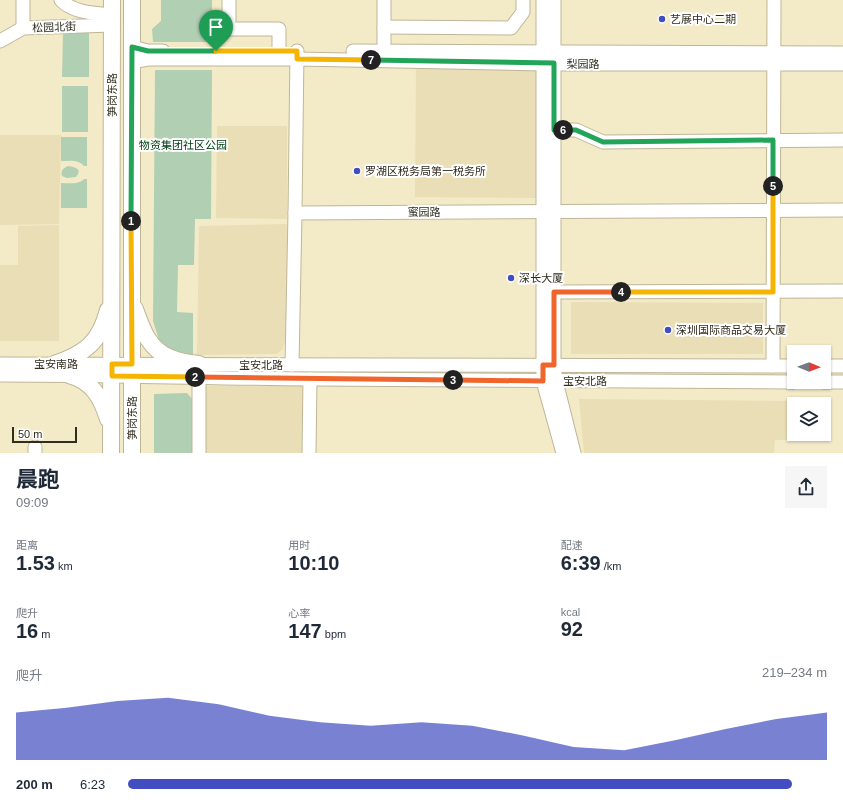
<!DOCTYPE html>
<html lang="zh">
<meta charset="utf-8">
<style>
body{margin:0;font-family:Arial,"Noto Sans SC",sans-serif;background:#f6f6f7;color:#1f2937;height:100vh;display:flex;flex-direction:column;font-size:15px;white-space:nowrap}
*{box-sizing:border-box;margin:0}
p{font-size:13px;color:#747a83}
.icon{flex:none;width:22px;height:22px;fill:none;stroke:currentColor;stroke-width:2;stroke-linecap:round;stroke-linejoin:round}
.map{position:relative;height:453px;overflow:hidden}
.sheet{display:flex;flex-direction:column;background:#fff;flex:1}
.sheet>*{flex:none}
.needle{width:26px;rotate:91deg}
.tools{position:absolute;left:787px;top:345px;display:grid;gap:8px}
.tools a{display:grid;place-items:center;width:44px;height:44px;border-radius:0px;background:#fff;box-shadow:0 1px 3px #0004;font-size:20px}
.scale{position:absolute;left:12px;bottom:10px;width:65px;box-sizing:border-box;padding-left:4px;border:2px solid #302c1f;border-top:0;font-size:11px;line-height:14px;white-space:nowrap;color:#302c1f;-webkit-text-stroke:3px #fff;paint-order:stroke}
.pin{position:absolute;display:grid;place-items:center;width:34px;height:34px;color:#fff;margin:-41px -17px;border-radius:50% 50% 50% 0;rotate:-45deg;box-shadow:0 0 4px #0007}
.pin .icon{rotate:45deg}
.km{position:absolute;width:20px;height:20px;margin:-10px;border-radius:50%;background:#222;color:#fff;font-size:11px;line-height:20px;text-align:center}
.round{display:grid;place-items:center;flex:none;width:42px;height:42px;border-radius:0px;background:#f6f6f7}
.overview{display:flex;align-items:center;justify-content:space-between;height:68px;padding:0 16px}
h1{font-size:22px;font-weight:700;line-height:30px}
.figures{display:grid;grid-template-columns:repeat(3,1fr);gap:6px;height:68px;padding:4px 16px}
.figures div{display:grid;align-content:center}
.figures b{font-size:20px;font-weight:700}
.figures small{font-size:11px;font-weight:400}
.figures p{font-size:11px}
.chart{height:112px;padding:8px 16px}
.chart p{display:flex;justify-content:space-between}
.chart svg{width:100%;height:72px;margin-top:4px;fill:#414dc1;opacity:.7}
ul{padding:0 16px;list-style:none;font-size:13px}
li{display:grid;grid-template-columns:64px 48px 1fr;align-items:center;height:30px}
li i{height:10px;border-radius:5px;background:#414dc1}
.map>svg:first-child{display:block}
.built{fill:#e9deb6}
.green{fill:#b1cfb3}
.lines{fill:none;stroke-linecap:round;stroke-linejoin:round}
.minor-casing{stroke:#bfb696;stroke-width:15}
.major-casing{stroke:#bfb696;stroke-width:18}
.minor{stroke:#fff;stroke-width:13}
.major{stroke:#fff;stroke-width:16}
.split-1-casing{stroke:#fff;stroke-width:8}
.split-2-casing{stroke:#fff;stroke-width:8}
.split-3-casing{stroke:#fff;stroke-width:8}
.split-4-casing{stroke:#fff;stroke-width:8}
.split-5-casing{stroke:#fff;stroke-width:8}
.split-6-casing{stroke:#fff;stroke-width:8}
.split-7-casing{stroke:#fff;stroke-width:8}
.split-8-casing{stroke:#fff;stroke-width:8}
.split-1{stroke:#22a559;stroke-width:5}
.split-2{stroke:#f5b400;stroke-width:5}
.split-3{stroke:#f0652b;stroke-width:5}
.split-4{stroke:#f0652b;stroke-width:5}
.split-5{stroke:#f5b400;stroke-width:5}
.split-6{stroke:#22a559;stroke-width:5}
.split-7{stroke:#22a559;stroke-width:5}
.split-8{stroke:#f5b400;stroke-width:5}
.poi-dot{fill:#414dc1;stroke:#fff;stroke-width:1.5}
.labels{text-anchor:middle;stroke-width:4;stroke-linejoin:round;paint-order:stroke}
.poi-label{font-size:11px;fill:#302c1f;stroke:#fff;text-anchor:start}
.street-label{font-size:11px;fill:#302c1f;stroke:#fff}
.park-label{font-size:11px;fill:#004013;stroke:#fff}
</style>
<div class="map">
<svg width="843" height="453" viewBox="0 0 843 453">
<rect width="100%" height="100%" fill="#f3eac8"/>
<g class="built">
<path d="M 416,64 L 540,65 L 538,198 L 415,197 Z"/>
<path d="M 217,126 L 287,126 L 287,219 L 216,218 Z"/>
<path d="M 0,135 L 61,135 L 59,224 L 0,225 Z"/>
<path d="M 287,224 L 287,336 L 282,350 L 277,354 L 197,355 L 199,226 Z"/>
<path d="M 59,225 L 59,341 L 0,341 L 0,265 L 18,265 L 18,226 Z"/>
<path d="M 571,302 L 763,303 L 763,354 L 571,354 Z"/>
<rect x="204" y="386" width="104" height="67"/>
<path d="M 579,399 L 790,401 L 788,440 L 775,440 L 774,453 L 584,453 Z"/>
</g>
<g class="green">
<path d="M 161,0 L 212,0 L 212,42 L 153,42 L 152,29 L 161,21 Z"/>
<path d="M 63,31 L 89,32 L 89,77 L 62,77 Z"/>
<path d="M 155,70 L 212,70 L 211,219 L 195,219 L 194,265 L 178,265 L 177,312 L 193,313 L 193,354 L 181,354 L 171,351 L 159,340 L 153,321 Z"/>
<rect x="62" y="86" width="26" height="46"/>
<path d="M 61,137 L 87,137 L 87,166 L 84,166 C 78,159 69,161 61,161 Z"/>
<path d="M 68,166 C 75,167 83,169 76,177 L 67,178 L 62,176 C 60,170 64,168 68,166 Z"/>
<path d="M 84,179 L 87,179 L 87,208 L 61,208 L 61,183 C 69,183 78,185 84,179 Z"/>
<path d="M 187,393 L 193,400 L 193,453 L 154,453 L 154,394 Z"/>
</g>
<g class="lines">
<defs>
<g id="minor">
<path d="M 23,0 L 23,28"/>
<path d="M 61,0 C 73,13 95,13 112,15"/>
<path d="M 229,0 L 229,29 L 279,29 L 279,51"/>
<path d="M 543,0 L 543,381 L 563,453"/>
<path d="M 554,0 L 554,365 L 556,381 L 574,453"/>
<path d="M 384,27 L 511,28 L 523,12 L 523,0"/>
<path d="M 0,41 L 23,28 L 112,25"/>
<path d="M 132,47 L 148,51 L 163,51"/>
<path d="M 353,51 L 843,53"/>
<path d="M 384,51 L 384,0"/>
<path d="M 131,62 L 148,59 L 297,59 L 543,64 L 843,64"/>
<path d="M 554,130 L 576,130 L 603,142 L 843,140"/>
<path d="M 295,213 L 843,210"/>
<path d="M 554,292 L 843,291"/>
<path d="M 0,364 L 794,366"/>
<path d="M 292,365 L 295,213 L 297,51"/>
<path d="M 773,366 L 774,0"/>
<path d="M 824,366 L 843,366"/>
<path d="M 0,375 C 104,375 207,378 311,379 C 472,381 633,382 794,382"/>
<path d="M 824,382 L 843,382"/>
<path d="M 35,453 L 35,447"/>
<path d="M 199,453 L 199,377"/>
<path d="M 309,453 L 310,379"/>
</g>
<g id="major">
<path d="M 132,0 L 132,453"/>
<path d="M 135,309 C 142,329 149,350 171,358 C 179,362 189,363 199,364"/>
<path d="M 54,364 C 85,354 100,342 108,310"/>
<path d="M 69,375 C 92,381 101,397 108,419"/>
<path d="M 111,453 L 112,0"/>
</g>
</defs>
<use href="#minor" class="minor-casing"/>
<use href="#major" class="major-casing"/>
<use href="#minor" class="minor"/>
<use href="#major" class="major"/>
</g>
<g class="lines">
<defs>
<path id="split-1" d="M 131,221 L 132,47 L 148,51 L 216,51"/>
<path id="split-2" d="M 131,221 L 132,364 L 112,364 L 112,376 L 195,377"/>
<path id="split-3" d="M 195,377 L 453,380"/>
<path id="split-4" d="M 453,380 L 543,381 L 543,365 L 554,365 L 554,292 L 621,292"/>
<path id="split-5" d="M 621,292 L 773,292 L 773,186"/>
<path id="split-6" d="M 563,130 L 576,130 L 603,142 L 773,140 L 773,186"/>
<path id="split-7" d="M 371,60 L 554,63 L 554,130 L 563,130"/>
<path id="split-8" d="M 216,51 L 297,51 L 297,59 L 371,60"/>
</defs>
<use href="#split-1" class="split-1-casing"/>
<use href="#split-2" class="split-2-casing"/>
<use href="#split-3" class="split-3-casing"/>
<use href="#split-4" class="split-4-casing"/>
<use href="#split-5" class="split-5-casing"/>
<use href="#split-6" class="split-6-casing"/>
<use href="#split-7" class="split-7-casing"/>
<use href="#split-8" class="split-8-casing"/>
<use href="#split-1" class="split-1"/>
<use href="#split-2" class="split-2"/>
<use href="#split-3" class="split-3"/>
<use href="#split-4" class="split-4"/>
<use href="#split-5" class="split-5"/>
<use href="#split-6" class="split-6"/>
<use href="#split-7" class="split-7"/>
<use href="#split-8" class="split-8"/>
</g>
<g class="poi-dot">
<circle cx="662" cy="19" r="4"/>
<circle cx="357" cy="171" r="4"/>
<circle cx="511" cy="278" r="4"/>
<circle cx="668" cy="330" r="4"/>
</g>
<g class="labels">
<g class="poi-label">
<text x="670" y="23">艺展中心二期</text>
<text x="365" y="175">罗湖区税务局第一税务所</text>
<text x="519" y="282">深长大厦</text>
<text x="676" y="334">深圳国际商品交易大厦</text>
</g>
<g class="street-label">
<text transform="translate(54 27) rotate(-2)" y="4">松园北街</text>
<text x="583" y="68">梨园路</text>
<text transform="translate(112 95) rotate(-90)" y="4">笋岗东路</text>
<text x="424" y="216">蜜园路</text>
<text x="56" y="368">宝安南路</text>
<text x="261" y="369">宝安北路</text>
<text x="585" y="385">宝安北路</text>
<text transform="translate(132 418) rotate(-90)" y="4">笋岗东路</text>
</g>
<g class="park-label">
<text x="183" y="149">物资集团社区公园</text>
</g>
</g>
</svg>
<div class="tools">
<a><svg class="needle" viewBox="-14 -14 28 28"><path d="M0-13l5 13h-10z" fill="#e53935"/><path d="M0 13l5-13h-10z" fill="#747a83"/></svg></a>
<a><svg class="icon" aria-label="layers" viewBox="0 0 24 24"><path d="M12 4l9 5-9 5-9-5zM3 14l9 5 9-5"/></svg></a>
</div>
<div class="scale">50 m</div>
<div class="pin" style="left:216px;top:51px;background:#1e9e55"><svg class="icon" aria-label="arrive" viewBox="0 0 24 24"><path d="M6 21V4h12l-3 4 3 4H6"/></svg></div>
<b class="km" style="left:131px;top:221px">1</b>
<b class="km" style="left:195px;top:377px">2</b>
<b class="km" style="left:453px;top:380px">3</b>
<b class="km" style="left:621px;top:292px">4</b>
<b class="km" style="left:773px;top:186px">5</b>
<b class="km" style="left:563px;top:130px">6</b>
<b class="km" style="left:371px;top:60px">7</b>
</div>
<section class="sheet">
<div class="overview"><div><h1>晨跑</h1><p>09:09</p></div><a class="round"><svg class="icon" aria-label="share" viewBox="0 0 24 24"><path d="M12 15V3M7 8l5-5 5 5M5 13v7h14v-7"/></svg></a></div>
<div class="figures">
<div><p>距离</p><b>1.53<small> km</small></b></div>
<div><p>用时</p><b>10:10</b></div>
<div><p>配速</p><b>6:39<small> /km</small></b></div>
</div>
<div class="figures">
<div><p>爬升</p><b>16<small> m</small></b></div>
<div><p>心率</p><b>147<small> bpm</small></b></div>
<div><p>kcal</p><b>92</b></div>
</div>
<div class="chart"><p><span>爬升</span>219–234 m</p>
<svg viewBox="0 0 160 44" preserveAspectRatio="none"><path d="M0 44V15L10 12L20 8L30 6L40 10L50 17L60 21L70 23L80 21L90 23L100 29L110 36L120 38L130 32L140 25L150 19L160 15V44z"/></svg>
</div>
<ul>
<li><b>200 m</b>6:23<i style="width:95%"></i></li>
</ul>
</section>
